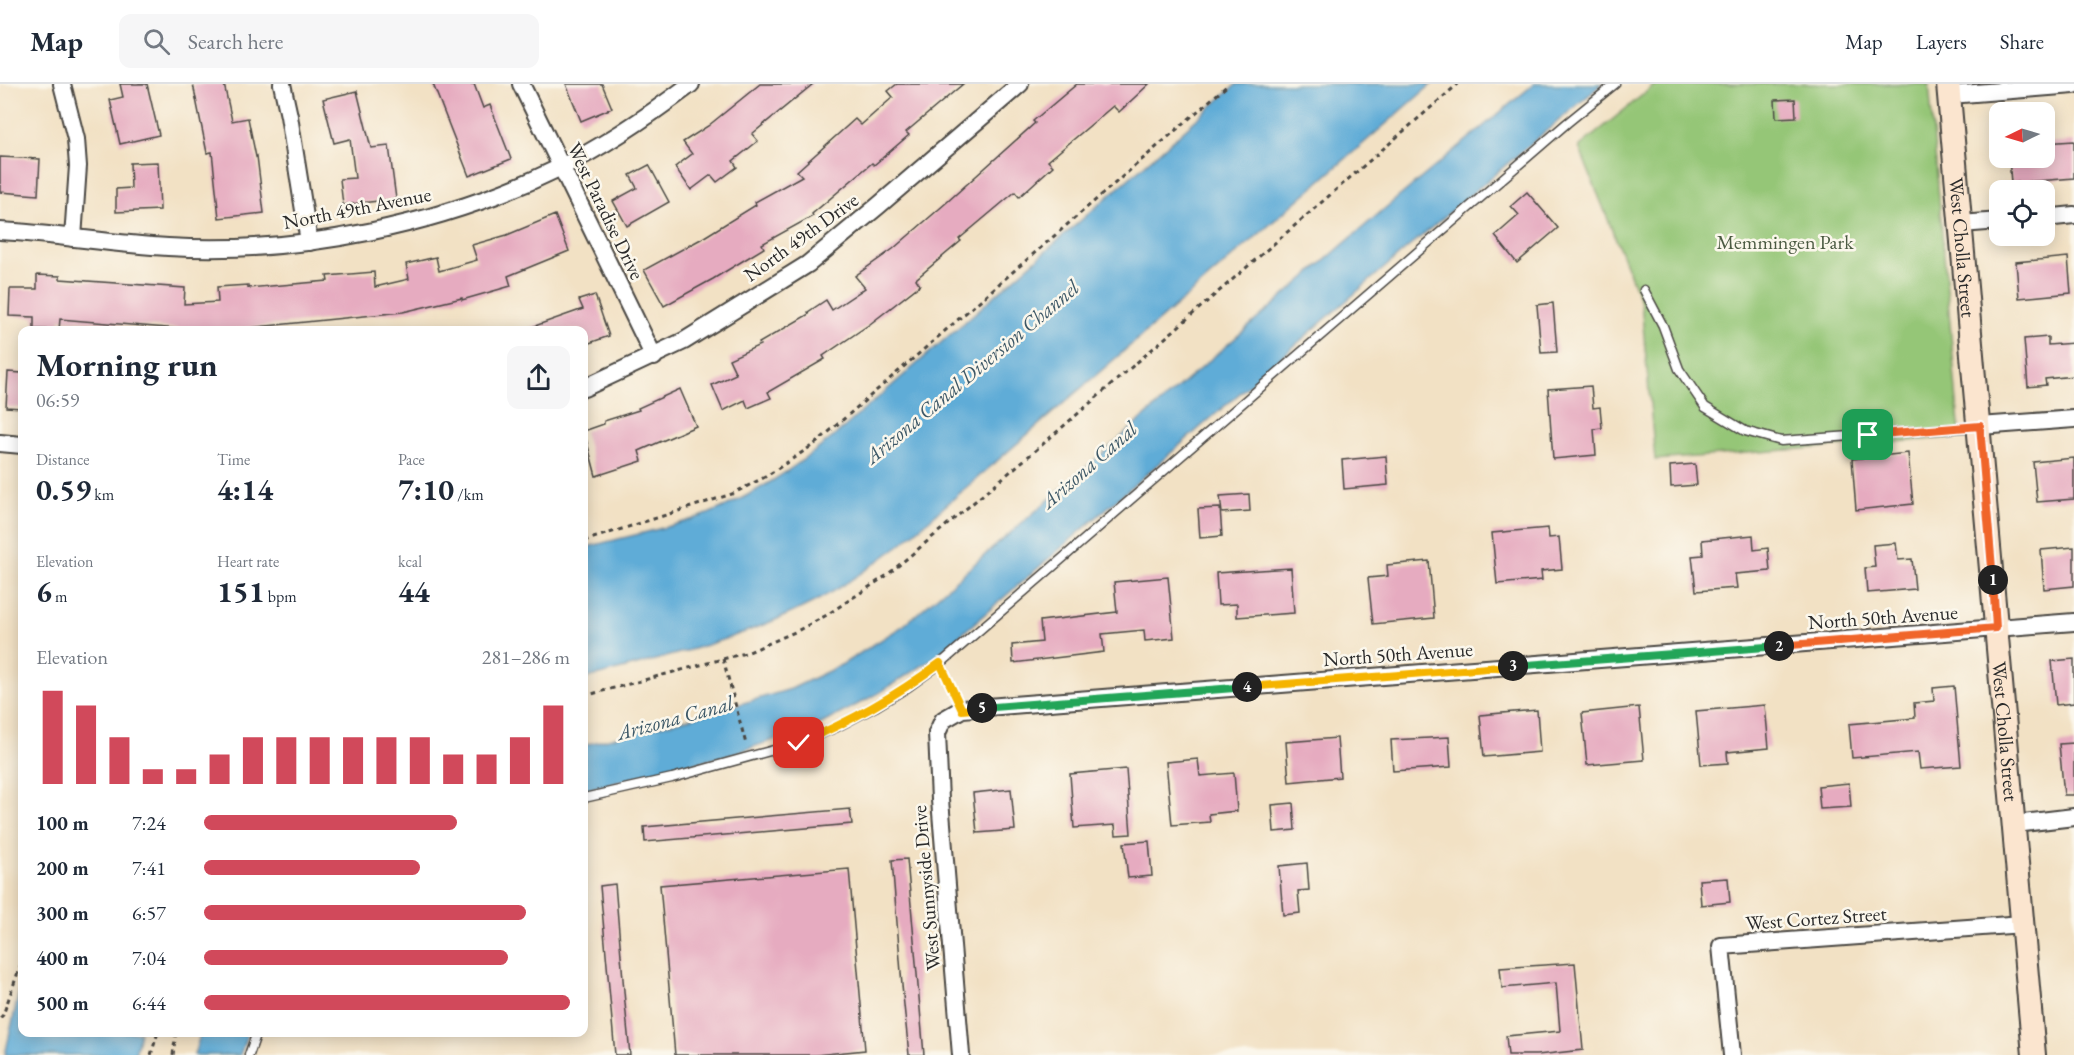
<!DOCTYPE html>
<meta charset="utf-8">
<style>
body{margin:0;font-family:"EB Garamond",serif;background:#f6f6f7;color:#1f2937;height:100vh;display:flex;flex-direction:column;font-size:22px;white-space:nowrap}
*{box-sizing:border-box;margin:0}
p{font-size:20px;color:#747a83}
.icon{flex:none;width:33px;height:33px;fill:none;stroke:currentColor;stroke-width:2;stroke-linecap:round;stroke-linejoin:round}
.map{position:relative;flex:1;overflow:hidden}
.panel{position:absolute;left:18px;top:242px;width:570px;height:711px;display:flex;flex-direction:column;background:#fff;border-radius:12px;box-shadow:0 3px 15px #0003}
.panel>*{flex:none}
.needle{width:39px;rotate:265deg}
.fabs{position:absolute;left:1989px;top:18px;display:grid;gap:12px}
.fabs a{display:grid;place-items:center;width:66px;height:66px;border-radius:12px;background:#fff;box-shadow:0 3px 15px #0003;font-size:30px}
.pin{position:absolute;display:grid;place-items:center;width:51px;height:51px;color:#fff;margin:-26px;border-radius:12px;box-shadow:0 3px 9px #0006}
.km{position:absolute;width:30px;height:30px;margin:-15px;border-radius:50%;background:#222;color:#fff;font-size:16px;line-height:30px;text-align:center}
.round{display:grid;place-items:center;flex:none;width:63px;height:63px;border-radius:12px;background:#f6f6f7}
.headline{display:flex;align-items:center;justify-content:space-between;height:102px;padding:0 18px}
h1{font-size:33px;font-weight:700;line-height:45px}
.metrics{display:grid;grid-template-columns:repeat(3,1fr);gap:9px;height:102px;padding:6px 18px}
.metrics div{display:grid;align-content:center}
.metrics b{font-size:30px;font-weight:700}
.metrics small{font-size:16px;font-weight:400}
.metrics p{font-size:16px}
.chart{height:168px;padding:12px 18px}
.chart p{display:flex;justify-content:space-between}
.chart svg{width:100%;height:108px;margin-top:6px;stroke:#d1495b;stroke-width:6}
ul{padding:0 18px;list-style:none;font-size:20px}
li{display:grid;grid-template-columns:96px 72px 1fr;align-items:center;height:45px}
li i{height:15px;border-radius:8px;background:#d1495b}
header{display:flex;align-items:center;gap:36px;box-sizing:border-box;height:84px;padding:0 30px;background:#fff;border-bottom:2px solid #e0e1e3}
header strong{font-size:28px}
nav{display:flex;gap:33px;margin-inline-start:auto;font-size:21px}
.search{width:420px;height:54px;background:#f6f6f7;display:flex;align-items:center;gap:15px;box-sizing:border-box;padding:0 21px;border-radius:12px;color:#747a83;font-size:22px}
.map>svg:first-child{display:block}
.green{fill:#95c677;stroke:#607851;stroke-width:1.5}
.water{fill:#5eacd7;stroke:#446c81;stroke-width:1.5}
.building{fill:#e6abc0}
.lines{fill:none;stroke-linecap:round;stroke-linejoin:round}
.lane-casing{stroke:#494642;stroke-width:11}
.street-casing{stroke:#494642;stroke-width:20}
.secondary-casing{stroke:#494642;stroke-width:26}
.path{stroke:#494642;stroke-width:3;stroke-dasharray:4.5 4.5;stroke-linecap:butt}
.lane{stroke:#fff;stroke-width:8}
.street{stroke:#fff;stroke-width:16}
.secondary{stroke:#fbe5cf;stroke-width:22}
.split-1-casing{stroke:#fff;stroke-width:12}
.split-2-casing{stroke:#fff;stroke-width:12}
.split-3-casing{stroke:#fff;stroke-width:12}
.split-4-casing{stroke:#fff;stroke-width:12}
.split-5-casing{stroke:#fff;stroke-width:12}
.split-6-casing{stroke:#fff;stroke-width:12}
.split-1{stroke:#f0652b;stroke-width:8}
.split-2{stroke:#f0652b;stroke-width:8}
.split-3{stroke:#22a559;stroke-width:8}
.split-4{stroke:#f5b400;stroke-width:8}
.split-5{stroke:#22a559;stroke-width:8}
.split-6{stroke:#f5b400;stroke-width:8}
.labels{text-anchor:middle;stroke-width:5;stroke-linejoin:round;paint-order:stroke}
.street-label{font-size:20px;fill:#2b2b2b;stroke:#fbf7ec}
.park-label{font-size:20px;fill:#4b5a42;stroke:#fbf7ec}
.water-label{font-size:21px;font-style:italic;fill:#3d5867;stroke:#fbf7ec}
</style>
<header>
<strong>Map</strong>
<div class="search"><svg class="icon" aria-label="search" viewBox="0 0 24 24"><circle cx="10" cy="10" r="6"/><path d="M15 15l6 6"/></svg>Search here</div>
<nav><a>Map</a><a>Layers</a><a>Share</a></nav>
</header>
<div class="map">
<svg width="2074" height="971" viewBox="0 0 2074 971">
<rect width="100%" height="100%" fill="#fbf7ec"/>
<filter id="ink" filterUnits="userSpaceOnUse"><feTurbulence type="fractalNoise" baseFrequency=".0167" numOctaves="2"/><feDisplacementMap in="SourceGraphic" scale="12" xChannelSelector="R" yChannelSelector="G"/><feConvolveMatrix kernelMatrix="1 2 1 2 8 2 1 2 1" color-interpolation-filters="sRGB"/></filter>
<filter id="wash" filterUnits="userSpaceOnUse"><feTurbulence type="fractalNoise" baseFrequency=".008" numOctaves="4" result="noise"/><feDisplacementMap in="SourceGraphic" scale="24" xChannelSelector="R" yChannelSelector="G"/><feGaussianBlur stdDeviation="1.35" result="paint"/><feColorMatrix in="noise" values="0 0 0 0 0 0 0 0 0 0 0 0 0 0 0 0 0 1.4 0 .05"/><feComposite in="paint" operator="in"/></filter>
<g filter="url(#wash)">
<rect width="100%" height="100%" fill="#f2e1c4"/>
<path class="green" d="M 1656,0 L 1929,0 L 1960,353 L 1655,376 L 1641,218 L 1579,63 Z"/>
<g class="water">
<path d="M 1237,0 L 1432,0 L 900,461 C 873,481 846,501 816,517 C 743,555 663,574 584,595 L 584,464 C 623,453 671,444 708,430 C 755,411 794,384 833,353 Z"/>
<path d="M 1534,0 L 1602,0 L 1405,166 L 934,574 L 879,609 L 821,640 L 729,671 L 584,706 L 584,661 L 699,632 L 791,605 L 843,580 L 903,542 L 1383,126 Z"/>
<path d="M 22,895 L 22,948 L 140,948 L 135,971 L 5,971 Z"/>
<path d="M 201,948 L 248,948 L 240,971 L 194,971 Z"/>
</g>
<g id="blocks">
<g class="building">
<path d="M 120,0 L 147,0 L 159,51 L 120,60 L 110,16 L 123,13 Z"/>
<path d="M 193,0 L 224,0 L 232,37 L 248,34 L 256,73 L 257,72 L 264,129 L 219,134 L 212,68 L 207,69 Z"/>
<path d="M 433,0 L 474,0 L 483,24 L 490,21 L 511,75 L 469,92 Z"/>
<path d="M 566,0 L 602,0 L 612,24 L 581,37 Z"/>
<path d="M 760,0 L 813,0 L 752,50 L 758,57 L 733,77 L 737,83 L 717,98 L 711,91 L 691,106 L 675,83 L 692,70 L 683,58 L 708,42 Z"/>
<path d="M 897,0 L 963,0 L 906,48 L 909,51 L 874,81 L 872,79 L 812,130 L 813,132 L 762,160 L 764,164 L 713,195 L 664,222 L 644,186 L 701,155 L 756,121 L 755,118 L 802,92 L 797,87 L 855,35 L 861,41 L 893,13 L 888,7 Z"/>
<path d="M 1077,0 L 1149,0 L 1119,28 L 1113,22 L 1048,77 L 1053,82 L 1019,113 L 1015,108 L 959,155 L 961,157 L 916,195 L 920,201 L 870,240 L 823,272 L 825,275 L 768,308 L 771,314 L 748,324 L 745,316 L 723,327 L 712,301 L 736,290 L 729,275 L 760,261 L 759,259 L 809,230 L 808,228 L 826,216 L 832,226 L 865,204 L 855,192 L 893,165 L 946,119 L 1035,39 L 1033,37 Z"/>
<path d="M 357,7 L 371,64 L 389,62 L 396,115 L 343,121 L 340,95 L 355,94 L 350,55 L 334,59 L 323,15 Z"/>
<path d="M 1795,15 L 1796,33 L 1776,34 L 1775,16 Z"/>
<path d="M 2074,57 L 2074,94 L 2011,99 L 2009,74 L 2044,74 L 2044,59 Z"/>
<path d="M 0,73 L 40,75 L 38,111 L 0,108 Z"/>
<path d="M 158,78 L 160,126 L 116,128 L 116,105 L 131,104 L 130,79 Z"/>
<path d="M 649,81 L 669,118 L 627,142 L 613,117 L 637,104 L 630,91 Z"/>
<path d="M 1527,108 L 1558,144 L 1517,179 L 1495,152 L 1519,131 L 1511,122 Z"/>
<path d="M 555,131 L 569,167 L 508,192 L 511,202 L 462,216 L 462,214 L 403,228 L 228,246 L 191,246 L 60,235 L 59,246 L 34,245 L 34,233 L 9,232 L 10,205 L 37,205 L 37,191 L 60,192 L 60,195 L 185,204 L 184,220 L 218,218 L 217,203 L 248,201 L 248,204 L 328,197 L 327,192 L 374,188 L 375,203 L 409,195 L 406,180 L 436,173 L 439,187 L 477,176 L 472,161 L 507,151 Z"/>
<path d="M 2068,173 L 2071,209 L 2019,214 L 2016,178 Z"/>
<path d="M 595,211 L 609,252 L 584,261 L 584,246 L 529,246 L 529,244 L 583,225 L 579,216 Z"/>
<path d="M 1553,219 L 1557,268 L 1541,269 L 1537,221 Z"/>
<path d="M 2048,253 L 2048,261 L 2074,259 L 2074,292 L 2045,295 L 2046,301 L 2028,303 L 2024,255 Z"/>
<path d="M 8,288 L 22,289 L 22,324 L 6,323 Z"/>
<path d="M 1591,302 L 1593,324 L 1600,323 L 1602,344 L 1594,345 L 1596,371 L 1553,375 L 1548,305 Z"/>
<path d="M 680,305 L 696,342 L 639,367 L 642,377 L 596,392 L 584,347 L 604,340 L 604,337 L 639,326 L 638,324 Z"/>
<path d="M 1908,369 L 1913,420 L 1856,426 L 1852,375 Z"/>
<path d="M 1386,372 L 1388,401 L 1344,405 L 1342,376 Z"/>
<path d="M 2074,374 L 2074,415 L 2037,418 L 2033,378 Z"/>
<path d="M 1695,380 L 1697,401 L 1671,403 L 1670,382 Z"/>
<path d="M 1249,410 L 1250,427 L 1222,429 L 1220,412 Z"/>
<path d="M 1220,424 L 1222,452 L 1200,454 L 1198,425 Z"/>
<path d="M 1548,444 L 1549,454 L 1559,453 L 1562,485 L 1541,487 L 1542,496 L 1497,500 L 1492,449 Z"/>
<path d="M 1753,451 L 1754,466 L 1768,464 L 1770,487 L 1735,490 L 1737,504 L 1696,507 L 1692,472 L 1703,471 L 1702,456 Z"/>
<path d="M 1896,459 L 1898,476 L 1912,475 L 1915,505 L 1867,509 L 1865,484 L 1875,483 L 1873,461 Z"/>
<path d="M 2074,463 L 2074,502 L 2044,505 L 2041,466 Z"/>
<path d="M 1429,477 L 1434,534 L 1373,540 L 1368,494 L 1388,492 L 1387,481 Z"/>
<path d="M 1291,484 L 1294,529 L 1237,533 L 1237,520 L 1218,521 L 1216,489 Z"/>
<path d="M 1168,493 L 1174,554 L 1145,557 L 1144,546 L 1102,550 L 1104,568 L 1013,579 L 1012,561 L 1042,558 L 1040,537 L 1117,528 L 1114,498 Z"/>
<path d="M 2074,575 L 2074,619 L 2056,621 L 2052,577 Z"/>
<path d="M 1954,602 L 1961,682 L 1920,685 L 1918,668 L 1852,674 L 1849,640 L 1915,634 L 1914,619 L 1934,617 L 1933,604 Z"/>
<path d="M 1765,621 L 1769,664 L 1727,668 L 1728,679 L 1701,681 L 1696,627 Z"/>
<path d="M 1639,623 L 1644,676 L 1587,681 L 1582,629 Z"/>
<path d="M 1537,626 L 1540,668 L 1484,673 L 1480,631 Z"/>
<path d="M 1449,653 L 1451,683 L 1393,687 L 1391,656 Z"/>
<path d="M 1337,654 L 1340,693 L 1289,698 L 1286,658 Z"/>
<path d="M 2074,659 L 2074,711 L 2064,711 L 2059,660 Z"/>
<path d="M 1198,675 L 1200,692 L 1234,689 L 1237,727 L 1209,730 L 1210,738 L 1172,741 L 1166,678 Z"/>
<path d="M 1126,685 L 1131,750 L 1116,751 L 1115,741 L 1074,744 L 1070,690 Z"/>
<path d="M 1849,699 L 1851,723 L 1820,725 L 1818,702 Z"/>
<path d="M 1011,705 L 1015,746 L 977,749 L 973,709 Z"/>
<path d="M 1293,719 L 1295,746 L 1274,748 L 1272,721 Z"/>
<path d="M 850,725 L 852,740 L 645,758 L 644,743 Z"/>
<path d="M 1149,757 L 1152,792 L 1128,794 L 1124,759 Z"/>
<path d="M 907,775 L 911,821 L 924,971 L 909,971 L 902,901 L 892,776 Z"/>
<path d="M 1307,779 L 1309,806 L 1298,807 L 1300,829 L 1283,831 L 1279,782 Z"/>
<path d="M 849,785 L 865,966 L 816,971 L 675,971 L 660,801 Z"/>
<path d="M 1728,794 L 1730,818 L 1701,821 L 1699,796 Z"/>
<path d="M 615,800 L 625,919 L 630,971 L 615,971 L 600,802 Z"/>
<path d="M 1575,879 L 1583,966 L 1537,971 L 1508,971 L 1506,952 L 1560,947 L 1556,899 L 1502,904 L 1500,884 Z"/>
</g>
</g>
</g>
<g filter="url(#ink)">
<use href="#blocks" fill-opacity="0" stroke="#494642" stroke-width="1.5"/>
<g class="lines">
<defs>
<g id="lane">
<path d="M 1644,206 L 1663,242 L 1679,285 L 1705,323 L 1745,347 L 1781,357 L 1976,343"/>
<path d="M 584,714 L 672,694 L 799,659 L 837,643 L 875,623 L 908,603 L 940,580 L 1567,39 L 1615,0"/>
<path d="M 249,971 L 257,948"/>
</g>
<g id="street">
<path d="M 62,0 L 76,55 L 78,82 L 73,154"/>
<path d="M 282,0 L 289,32 L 309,158"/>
<path d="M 521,0 L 654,273"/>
<path d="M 1950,11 L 2074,1"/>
<path d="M 2044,134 L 2074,131"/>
<path d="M 1961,140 L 2000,137"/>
<path d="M 0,147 C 56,150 112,160 168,163 C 299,171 443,141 561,83 C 607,61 650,31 691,0"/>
<path d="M 584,304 L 684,257 L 808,180 L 878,122 L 1020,0"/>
<path d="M 1980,342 L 2074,335"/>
<path d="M 0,359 L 22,361"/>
<path d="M 2015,740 L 2074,733"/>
<path d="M 961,971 L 940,716 L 937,649 L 943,636 L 962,625 L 2074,538"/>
<path d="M 1732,971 L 1721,862 L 2023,840"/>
</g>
<g id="secondary">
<path id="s1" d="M 1948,0 L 2034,971"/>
</g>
</defs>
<use href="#lane" class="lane-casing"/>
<use href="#street" class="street-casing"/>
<use href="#secondary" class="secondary-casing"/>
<g class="path">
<path d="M 584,457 L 732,410 L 765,393 L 816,359 L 1229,0"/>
<path d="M 723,575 L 746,660"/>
<path d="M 946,592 L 955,610"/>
<path d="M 584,612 L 749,568 L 797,547 L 825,532 L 886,492 L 1036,366 L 1458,0"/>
<path d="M 0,934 L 3,931 L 22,877"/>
<path d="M 151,971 L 158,948"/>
<path d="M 173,971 L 176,948"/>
</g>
<use href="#lane" class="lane"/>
<use href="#street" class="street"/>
<use href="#secondary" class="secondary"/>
</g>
</g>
<g class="lines" filter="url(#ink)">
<defs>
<path id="split-1" d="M 1868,351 L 1980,342 L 1993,496"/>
<path id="split-2" d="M 1779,562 L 1996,544 L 1993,496"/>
<path id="split-3" d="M 1513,582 L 1779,562"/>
<path id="split-4" d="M 1247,603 L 1513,582"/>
<path id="split-5" d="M 982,624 L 1247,603"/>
<path id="split-6" d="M 799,659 C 850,638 896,612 940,579 L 962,626 L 982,624"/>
</defs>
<use href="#split-1" class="split-1-casing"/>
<use href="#split-2" class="split-2-casing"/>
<use href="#split-3" class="split-3-casing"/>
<use href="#split-4" class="split-4-casing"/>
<use href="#split-5" class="split-5-casing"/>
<use href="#split-6" class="split-6-casing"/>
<use href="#split-1" class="split-1"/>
<use href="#split-2" class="split-2"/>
<use href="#split-3" class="split-3"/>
<use href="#split-4" class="split-4"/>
<use href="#split-5" class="split-5"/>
<use href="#split-6" class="split-6"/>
</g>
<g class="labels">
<g class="street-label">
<text transform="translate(357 124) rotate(-11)" y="7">North 49th Avenue</text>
<text transform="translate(606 127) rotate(64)" y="7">West Paradise Drive</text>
<text transform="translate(801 153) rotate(-36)" y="7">North 49th Drive</text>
<text dy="7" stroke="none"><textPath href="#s1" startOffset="164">West Cholla Street</textPath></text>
<text transform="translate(1883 533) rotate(-4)" y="7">North 50th Avenue</text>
<text transform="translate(1398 570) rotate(-4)" y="7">North 50th Avenue</text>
<text dy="7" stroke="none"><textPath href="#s1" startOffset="650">West Cholla Street</textPath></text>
<text transform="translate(926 804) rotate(-95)" y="7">West Sunnyside Drive</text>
<text transform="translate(1816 834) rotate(-4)" y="7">West Cortez Street</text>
</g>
<g class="park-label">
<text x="1785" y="165">Memmingen Park</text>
</g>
<g class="water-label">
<text transform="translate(972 288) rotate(-40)" y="7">Arizona Canal Diversion Channel</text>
<text transform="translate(1089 381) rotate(-41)" y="7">Arizona Canal</text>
<text transform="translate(675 634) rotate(-15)" y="7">Arizona Canal</text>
</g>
</g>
</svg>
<div class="fabs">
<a><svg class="needle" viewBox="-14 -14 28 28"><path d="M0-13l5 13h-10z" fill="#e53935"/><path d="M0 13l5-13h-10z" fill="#747a83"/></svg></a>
<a><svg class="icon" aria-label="locate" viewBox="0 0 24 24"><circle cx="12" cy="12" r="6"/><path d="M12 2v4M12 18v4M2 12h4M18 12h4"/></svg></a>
</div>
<div class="pin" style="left:1868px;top:351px;background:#1e9e55"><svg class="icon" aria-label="arrive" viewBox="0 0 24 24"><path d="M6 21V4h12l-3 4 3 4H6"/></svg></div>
<div class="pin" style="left:799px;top:659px;background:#d93025"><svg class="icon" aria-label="check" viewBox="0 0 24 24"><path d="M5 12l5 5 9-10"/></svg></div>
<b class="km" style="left:1993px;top:496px">1</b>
<b class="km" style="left:1779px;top:562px">2</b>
<b class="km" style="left:1513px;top:582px">3</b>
<b class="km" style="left:1247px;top:603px">4</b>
<b class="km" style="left:982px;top:624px">5</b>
<section class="panel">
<div class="headline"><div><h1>Morning run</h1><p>06:59</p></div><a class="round"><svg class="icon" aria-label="share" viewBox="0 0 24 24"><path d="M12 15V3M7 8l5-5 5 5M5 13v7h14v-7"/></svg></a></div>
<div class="metrics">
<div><p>Distance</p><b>0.59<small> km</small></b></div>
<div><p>Time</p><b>4:14</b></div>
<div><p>Pace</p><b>7:10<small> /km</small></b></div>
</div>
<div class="metrics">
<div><p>Elevation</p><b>6<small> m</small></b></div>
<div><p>Heart rate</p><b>151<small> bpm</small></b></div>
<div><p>kcal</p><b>44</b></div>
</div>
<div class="chart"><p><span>Elevation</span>281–286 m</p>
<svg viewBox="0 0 160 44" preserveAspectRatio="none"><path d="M5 44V6M15 44V12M25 44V25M35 44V38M45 44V38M55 44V32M65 44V25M75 44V25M85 44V25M95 44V25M105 44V25M115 44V25M125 44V32M135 44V32M145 44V25M155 44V12"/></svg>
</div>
<ul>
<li><b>100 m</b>7:24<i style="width:69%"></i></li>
<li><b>200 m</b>7:41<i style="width:59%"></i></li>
<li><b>300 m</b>6:57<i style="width:88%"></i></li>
<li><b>400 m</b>7:04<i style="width:83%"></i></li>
<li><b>500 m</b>6:44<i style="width:100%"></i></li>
</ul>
</section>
</div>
